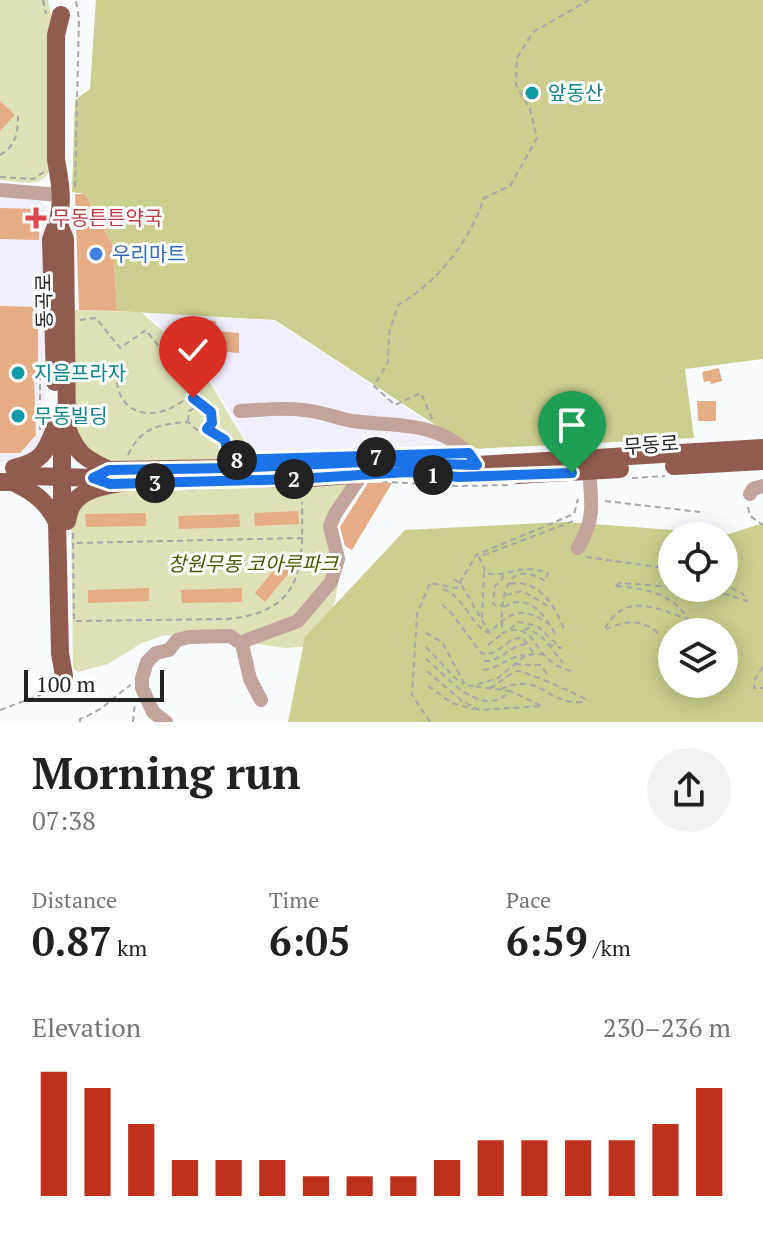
<!DOCTYPE html>
<meta charset="utf-8">
<style>
body{margin:0;font-family:"PT Serif","Noto Sans KR",serif;background:#f2f2f2;color:#202124;height:100vh;display:flex;flex-direction:column;font-size:30px;white-space:nowrap}
*{box-sizing:border-box;margin:0}
p{font-size:26px;color:#757577}
.icon{flex:none;width:44px;height:44px;fill:none;stroke:currentColor;stroke-width:2;stroke-linecap:round;stroke-linejoin:round}
.map{position:relative;height:722px;overflow:hidden}
.drawer{display:flex;flex-direction:column;background:#fff;flex:1}
.drawer>*{flex:none}
.tools{position:absolute;left:658px;top:522px;display:grid;gap:16px}
.tools a{display:grid;place-items:center;width:80px;height:80px;border-radius:50%;background:#fff;box-shadow:0 4px 20px #0003;font-size:40px}
.scale{position:absolute;left:24px;bottom:20px;width:140px;box-sizing:border-box;padding-left:8px;border:4px solid #222324;border-top:0;font-size:22px;line-height:28px;white-space:nowrap;color:#222324;-webkit-text-stroke:6px #fff;paint-order:stroke}
.pin{position:absolute;display:grid;place-items:center;width:68px;height:68px;color:#fff;margin:-82px -34px;border-radius:50% 50% 50% 0;rotate:-45deg;box-shadow:0 0 8px #0007}
.pin .icon{rotate:45deg}
.km{position:absolute;width:40px;height:40px;margin:-20px;border-radius:50%;background:#222;color:#fff;font-size:22px;line-height:40px;text-align:center}
.round{display:grid;place-items:center;flex:none;width:84px;height:84px;border-radius:42px;background:#f2f2f2}
.overview{display:flex;align-items:center;justify-content:space-between;height:136px;padding:0 32px}
h1{font-size:44px;font-weight:700;line-height:60px}
.metrics{display:grid;grid-template-columns:repeat(3,1fr);gap:12px;height:136px;padding:8px 32px}
.metrics div{display:grid;align-content:center}
.metrics b{font-size:40px;font-weight:700}
.metrics small{font-size:22px;font-weight:400}
.metrics p{font-size:22px}
.chart{height:224px;padding:16px 32px}
.chart p{display:flex;justify-content:space-between}
.chart svg{width:100%;height:144px;margin-top:8px;stroke:#be321d;stroke-width:6}
.map>svg:first-child{display:block}
.commercial{fill:#f1effc}
.green{fill:#dee1b5}
.forest{fill:#cbce8c;fill-rule:evenodd}
.building{fill:#e6ac84}
.lines{fill:none;stroke-linecap:round;stroke-linejoin:round}
.path{stroke:#a5a7aa;stroke-width:2;stroke-dasharray:6 4;stroke-linecap:butt}
.minor{stroke:#c3a49c;stroke-width:14}
.major{stroke:#915b4f;stroke-width:18}
.route-casing{stroke:#fff;stroke-width:16}
.route{stroke:#1a73e8;stroke-width:10}
.culture-dot{fill:#0f9aa8;stroke:#fff;stroke-width:3}
.health-dot{fill:#e0444e;stroke:#fff;stroke-width:3}
.shop-dot{fill:#3f7fe0;stroke:#fff;stroke-width:3}
.labels{text-anchor:middle;stroke-width:6;stroke-linejoin:round;paint-order:stroke}
.culture-label{font-size:20px;fill:#0d838f;stroke:#fff;text-anchor:start}
.health-label{font-size:20px;fill:#be3a42;stroke:#fff;text-anchor:start}
.shop-label{font-size:20px;fill:#366cbe;stroke:#fff;text-anchor:start}
.street-label{font-size:20px;fill:#222324;stroke:#fff}
.park-label{font-size:20px;font-style:italic;fill:#505200;stroke:#fff}
</style>
<div class="map">
<svg width="763" height="722" viewBox="0 0 763 722">
<rect width="100%" height="100%" fill="#f8fbff"/>
<g class="commercial">
<path d="M 0,196 L 30,196 L 40,201 L 46,207 L 48,218 L 46,429 L 38,455 L 15,462 L 0,462 Z"/>
<path d="M 144,312 L 275,321 L 470,450 L 254,452 L 199,360 Z"/>
</g>
<g class="green">
<path d="M 0,0 L 48,0 L 51,14 L 50,167 C 46,190 19,181 0,180 Z"/>
<path d="M 74,310 L 141,312 L 197,361 L 258,463 L 176,464 L 153,460 L 96,462 L 75,438 Z"/>
<path d="M 199,484 L 351,485 L 333,514 L 338,584 L 335,601 L 326,628 L 311,646 L 285,648 L 194,635 L 165,635 L 142,643 L 108,664 L 78,672 L 73,669 L 71,517 C 89,477 146,496 181,490 C 187,489 193,486 199,484 Z"/>
</g>
<g class="forest">
<path d="M 96,0 L 763,0 L 763,359 L 685,369 L 694,438 L 472,449 L 275,320 L 117,311 L 113,246 L 85,194 L 72,192 L 75,100 L 90,89 Z"/>
<path d="M 565,522 L 729,534 L 763,523 L 763,722 L 288,722 L 305,637 L 405,530 ZM 672,536 L 724,536 L 724,588 L 672,588 ZM 672,632 L 724,632 L 724,684 L 672,684 Z"/>
</g>
<g class="building">
<path d="M 0,101 L 15,115 L 0,131 Z"/>
<path d="M 75,194 L 85,194 L 113,246 L 117,311 L 79,310 Z"/>
<path d="M 0,208 L 36,209 L 40,213 L 39,240 L 0,239 Z"/>
<path d="M 0,306 L 38,307 L 38,359 L 34,378 L 36,435 L 20,453 L 0,453 Z"/>
<path d="M 203,320 L 216,321 L 215,331 L 239,333 L 239,353 L 200,349 Z"/>
<path d="M 719,368 L 722,381 L 711,384 L 710,381 L 704,382 L 702,372 Z"/>
<path d="M 697,401 L 716,401 L 716,421 L 698,421 Z"/>
<path d="M 368,483 L 392,483 L 352,550 L 345,546 L 340,527 Z"/>
<path d="M 298,511 L 299,524 L 255,526 L 254,513 Z"/>
<path d="M 146,513 L 146,526 L 86,527 L 85,514 Z"/>
<path d="M 239,514 L 240,527 L 179,529 L 178,516 Z"/>
<path d="M 283,559 L 293,568 L 265,602 L 255,593 Z"/>
<path d="M 149,588 L 149,601 L 88,603 L 88,590 Z"/>
<path d="M 242,588 L 242,602 L 182,603 L 181,590 Z"/>
</g>
<g class="lines">
<g class="path">
<path d="M 43,0 L 46,14"/>
<path d="M 0,155 C 17,145 18,132 18,113"/>
<path d="M 0,177 L 33,179 L 44,172"/>
<path d="M 75,187 L 79,19 L 76,0"/>
<path d="M 39,206 L 44,218"/>
<path d="M 80,320 L 96,318 L 120,348 L 146,330 L 188,384 L 195,401 L 202,407"/>
<path d="M 117,372 C 114,416 155,424 185,399 L 193,408"/>
<path d="M 205,408 L 212,416 L 208,429"/>
<path d="M 432,419 L 421,393 L 395,405 L 374,386 L 388,362 L 389,333 L 398,305 C 438,282 469,242 484,198 L 510,186 L 537,138 L 530,109 L 516,85 L 517,58 L 533,32 L 589,0"/>
<path d="M 188,421 L 189,411 L 199,406"/>
<path d="M 40,430 L 40,372"/>
<path d="M 128,455 C 141,427 160,424 188,422 L 197,430 C 214,432 227,435 229,455"/>
<path d="M 632,478 L 665,476"/>
<path d="M 372,481 L 459,486 L 509,485"/>
<path d="M 204,486 L 234,485"/>
<path d="M 605,501 L 700,512"/>
<path d="M 748,507 L 750,516 L 763,525"/>
<path d="M 73,533 L 74,622"/>
<path d="M 77,543 L 303,538"/>
<path d="M 586,557 L 672,569"/>
<path d="M 503,575 L 502,580 L 495,586 L 493,603 L 495,606 L 504,605"/>
<path d="M 454,579 L 461,584 L 489,632"/>
<path d="M 510,584 C 538,578 555,606 564,629"/>
<path d="M 684,588 L 719,592 L 747,601 L 743,594 L 724,584"/>
<path d="M 443,589 C 467,599 468,623 489,633 C 511,610 524,606 550,625"/>
<path d="M 506,595 L 522,591 L 550,607"/>
<path d="M 442,605 L 449,610 L 481,653 C 500,658 504,637 523,638 L 534,654"/>
<path d="M 504,607 C 530,591 546,617 557,637"/>
<path d="M 482,618 L 484,572"/>
<path d="M 76,621 L 227,619 C 305,612 303,565 302,502"/>
<path d="M 510,629 L 519,622 L 537,626 L 561,648 L 549,644"/>
<path d="M 524,630 L 529,628 L 544,639 L 563,663"/>
<path d="M 426,633 L 442,642 L 465,685 L 472,686 L 498,678 L 526,655 L 543,654"/>
<path d="M 658,633 C 641,618 623,621 604,630 C 625,591 655,608 688,619 C 672,593 644,588 614,586 L 621,583 L 672,587"/>
<path d="M 488,645 L 502,634"/>
<path d="M 426,647 L 455,678 L 464,684"/>
<path d="M 426,659 C 447,676 482,721 510,691 L 473,686"/>
<path d="M 484,661 C 502,661 509,646 526,644"/>
<path d="M 515,664 L 540,665 L 548,675"/>
<path d="M 763,667 L 755,679 L 754,688 L 763,688"/>
<path d="M 483,670 C 499,669 508,656 525,655"/>
<path d="M 427,671 L 462,701 L 479,710 L 542,706 L 510,691"/>
<path d="M 571,671 C 565,669 558,667 553,663 C 534,651 532,620 503,633 C 500,618 501,579 520,574 C 529,572 538,577 545,581 L 548,573 C 517,562 509,579 486,573 L 479,557 L 576,520"/>
<path d="M 428,686 L 452,703 L 474,709"/>
<path d="M 490,688 C 499,684 509,673 518,671 C 522,670 580,695 585,699 L 583,702 C 545,705 542,671 501,689"/>
<path d="M 0,710 L 48,692 L 55,686"/>
<path d="M 80,722 L 80,719 C 106,709 110,699 131,685"/>
<path d="M 133,722 L 135,702"/>
<path d="M 430,722 L 412,695 L 417,614 L 430,583 L 457,588 L 476,555 L 574,514 L 578,499"/>
</g>
<g class="minor">
<path d="M 0,190 L 60,195"/>
<path d="M 240,411 C 261,410 283,407 303,410 C 320,411 336,418 352,421 C 398,427 448,420 477,465"/>
<path d="M 750,494 L 753,489 L 763,486"/>
<path d="M 578,548 C 595,520 592,503 589,472"/>
<path d="M 242,644 L 250,679 L 261,700"/>
<path d="M 166,722 L 153,712 L 142,688 L 142,678 L 147,662 L 156,653 L 169,650 L 177,640 L 189,637 L 230,636 L 242,644 L 247,640 L 298,621 L 331,582 L 338,559 L 330,526 L 335,514 L 362,474"/>
</g>
<g class="major">
<path d="M 58,222 L 65,239 L 67,428 L 62,443 L 62,507 L 57,522 L 60,653 L 64,676"/>
<path d="M 55,382 L 51,240 C 53,233 56,226 58,220 C 64,200 59,178 56,159 L 56,35 L 61,15"/>
<path d="M 67,428 C 77,454 84,458 109,470"/>
<path d="M 674,466 L 763,461"/>
<path d="M 14,468 C 42,461 45,454 55,428"/>
<path d="M 518,475 L 620,469"/>
<path d="M 247,479 L 296,479 L 353,475"/>
<path d="M 0,482 L 13,482 L 31,476 L 93,478 L 109,470 L 230,468 L 365,462 L 477,465 L 763,448"/>
<path d="M 13,482 C 34,492 46,501 57,522"/>
<path d="M 67,521 C 68,516 70,508 73,504 C 90,476 164,482 193,481"/>
</g>
</g>
<g class="lines">
<defs>
<path id="route" d="M 193,398 L 211,412 L 212,423 L 207,429 L 225,440 L 229,460 L 469,453 L 477,465 L 365,462 L 230,468 L 109,470 L 93,478 L 110,484 L 296,479 L 408,472 L 459,477 L 572,473"/>
</defs>
<use href="#route" class="route-casing"/>
<use href="#route" class="route"/>
</g>
<g class="culture-dot">
<circle cx="532" cy="93" r="8"/>
<circle cx="18" cy="373" r="8"/>
<circle cx="18" cy="416" r="8"/>
</g>
<path class="health-dot" d="M32 206h8v8h8v8h-8v8h-8v-8h-8v-8h8z"/>
<circle class="shop-dot" cx="96" cy="254" r="8"/>
<g class="labels">
<g class="culture-label">
<text x="548" y="100">앞동산</text>
<text x="34" y="380">지음프라자</text>
<text x="34" y="423">무동빌딩</text>
</g>
<g class="health-label">
<text x="52" y="225">무동튼튼약국</text>
</g>
<g class="shop-label">
<text x="112" y="261">우리마트</text>
</g>
<g class="street-label">
<text transform="translate(44 301) rotate(-91)" y="7">동곡로</text>
<text transform="translate(651 445) rotate(-4)" y="7">무동로</text>
</g>
<g class="park-label">
<text x="253" y="571">창원무동 코아루파크</text>
</g>
</g>
</svg>
<div class="tools">
<a><svg class="icon" aria-label="locate" viewBox="0 0 24 24"><circle cx="12" cy="12" r="6"/><path d="M12 2v4M12 18v4M2 12h4M18 12h4"/></svg></a>
<a><svg class="icon" aria-label="layers" viewBox="0 0 24 24"><path d="M12 4l9 5-9 5-9-5zM3 14l9 5 9-5"/></svg></a>
</div>
<div class="scale">100 m</div>
<div class="pin" style="left:572px;top:473px;background:#1e9e55"><svg class="icon" aria-label="arrive" viewBox="0 0 24 24"><path d="M6 21V4h12l-3 4 3 4H6"/></svg></div>
<div class="pin" style="left:193px;top:398px;background:#d93025"><svg class="icon" aria-label="check" viewBox="0 0 24 24"><path d="M5 12l5 5 9-10"/></svg></div>
<b class="km" style="left:433px;top:475px">1</b>
<b class="km" style="left:294px;top:479px">2</b>
<b class="km" style="left:155px;top:483px">3</b>
<b class="km" style="left:376px;top:457px">7</b>
<b class="km" style="left:237px;top:460px">8</b>
</div>
<section class="drawer">
<div class="overview"><div><h1>Morning run</h1><p>07:38</p></div><a class="round"><svg class="icon" aria-label="share" viewBox="0 0 24 24"><path d="M12 15V3M7 8l5-5 5 5M5 13v7h14v-7"/></svg></a></div>
<div class="metrics">
<div><p>Distance</p><b>0.87<small> km</small></b></div>
<div><p>Time</p><b>6:05</b></div>
<div><p>Pace</p><b>6:59<small> /km</small></b></div>
</div>
<div class="chart"><p><span>Elevation</span>230–236 m</p>
<svg viewBox="0 0 160 44" preserveAspectRatio="none"><path d="M5 44V6M15 44V11M25 44V22M35 44V33M45 44V33M55 44V33M65 44V38M75 44V38M85 44V38M95 44V33M105 44V27M115 44V27M125 44V27M135 44V27M145 44V22M155 44V11"/></svg>
</div>
</section>
